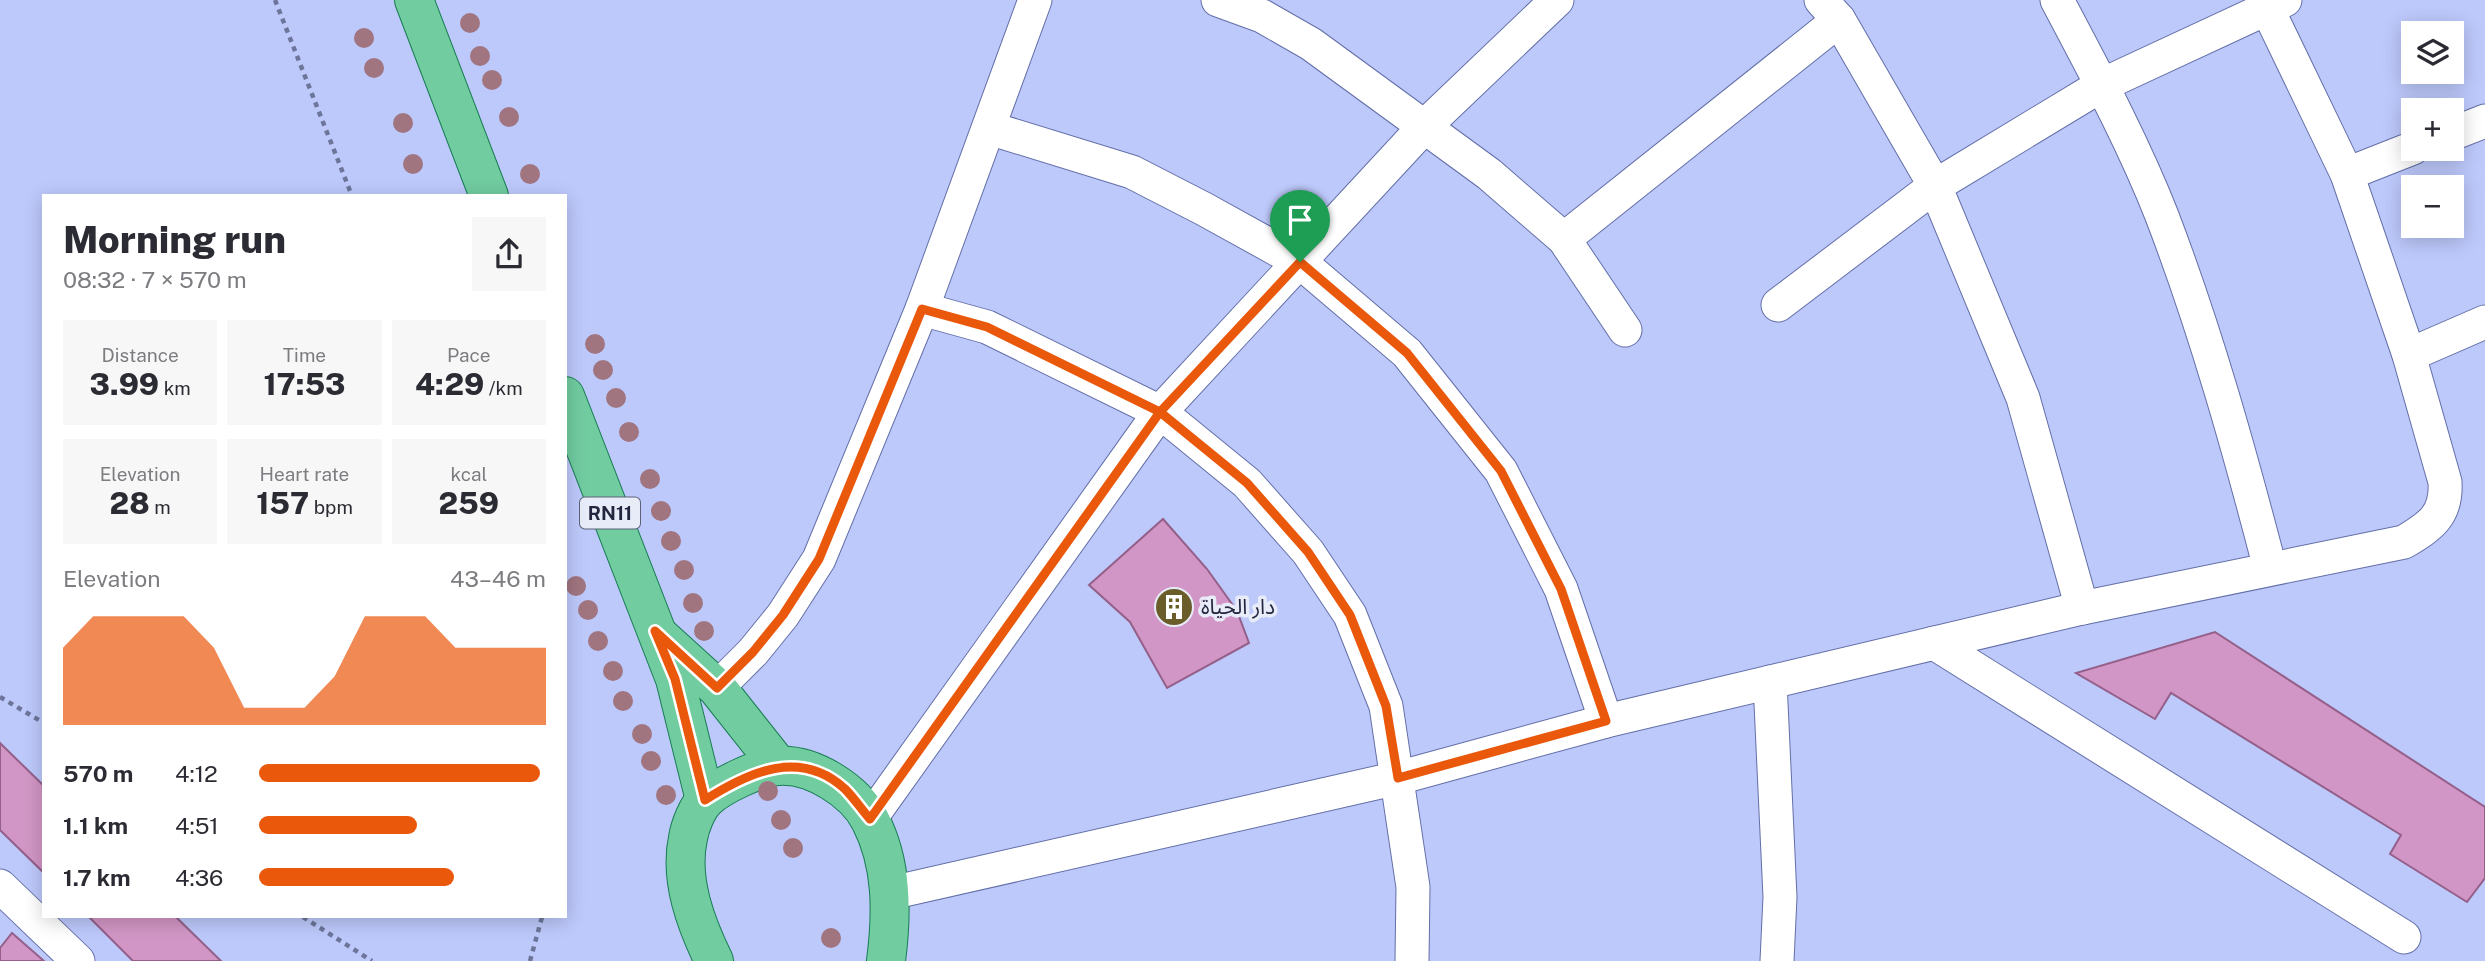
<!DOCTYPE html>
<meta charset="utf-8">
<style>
body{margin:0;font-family:"Public Sans","Noto Sans Arabic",sans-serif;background:#f7f7f7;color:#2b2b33;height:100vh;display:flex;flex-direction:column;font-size:26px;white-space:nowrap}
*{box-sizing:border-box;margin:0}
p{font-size:23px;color:#7c7c81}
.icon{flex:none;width:38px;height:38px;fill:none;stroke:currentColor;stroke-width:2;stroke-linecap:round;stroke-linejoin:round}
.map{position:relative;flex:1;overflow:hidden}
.panel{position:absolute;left:42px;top:194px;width:525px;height:724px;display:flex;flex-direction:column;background:#fff;border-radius:0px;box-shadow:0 4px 18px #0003}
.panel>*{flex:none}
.buttons{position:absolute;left:2401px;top:21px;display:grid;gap:14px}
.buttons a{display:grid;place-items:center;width:63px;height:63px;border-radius:0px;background:#fff;box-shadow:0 4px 18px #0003;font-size:35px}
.pin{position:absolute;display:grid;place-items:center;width:60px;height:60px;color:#fff;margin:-72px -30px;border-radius:50% 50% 50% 0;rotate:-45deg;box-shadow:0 0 7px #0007}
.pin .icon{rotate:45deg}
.round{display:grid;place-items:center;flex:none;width:74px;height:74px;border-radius:0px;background:#f7f7f7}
.overview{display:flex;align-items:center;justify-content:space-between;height:119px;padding:0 21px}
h1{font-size:38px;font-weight:800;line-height:52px}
.metrics{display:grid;grid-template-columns:repeat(3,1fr);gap:10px;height:119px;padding:7px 21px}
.metrics div{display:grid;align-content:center;border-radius:0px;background:#f7f7f7;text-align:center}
.metrics b{font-size:30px;font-weight:800}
.metrics small{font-size:19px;font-weight:400}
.metrics p{font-size:19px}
.chart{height:196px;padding:14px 21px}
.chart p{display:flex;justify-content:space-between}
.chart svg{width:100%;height:126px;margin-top:7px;fill:#ea580c;opacity:.7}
ul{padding:0 21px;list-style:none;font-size:23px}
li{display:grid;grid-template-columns:112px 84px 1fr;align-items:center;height:52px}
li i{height:18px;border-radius:9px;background:#ea580c}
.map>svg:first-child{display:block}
.building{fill:#d196c5;stroke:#94608a;stroke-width:2}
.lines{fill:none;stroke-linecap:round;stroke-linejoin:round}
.street-casing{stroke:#636fa7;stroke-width:35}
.primary-casing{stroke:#187c54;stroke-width:40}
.path{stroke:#6d769a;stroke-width:4.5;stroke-dasharray:5 5;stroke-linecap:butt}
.street{stroke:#fff;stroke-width:33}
.primary{stroke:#71cca0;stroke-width:38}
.tree{fill:#a07580}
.route-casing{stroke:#fff;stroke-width:14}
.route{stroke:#ea580c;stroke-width:9}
.labels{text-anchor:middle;stroke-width:7;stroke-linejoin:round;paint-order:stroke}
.shield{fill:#e8ecf9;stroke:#5d6277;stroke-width:2}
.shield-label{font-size:19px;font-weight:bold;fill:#22273f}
.poi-label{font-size:21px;fill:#22273f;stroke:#e8ecf9;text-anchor:start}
</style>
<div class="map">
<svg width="2485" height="961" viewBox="0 0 2485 961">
<rect width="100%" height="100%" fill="#bdc9fb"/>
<g class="building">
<path d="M 1163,519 L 1207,569 L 1237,611 L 1249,643 L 1167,688 L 1130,622 L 1089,585 Z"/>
<path d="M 2215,632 L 2485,807 L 2485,878 L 2467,902 L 2390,854 L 2401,835 L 2171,693 L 2155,719 L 2076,673 Z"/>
<path d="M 0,743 L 44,786 L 44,873 L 0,830 Z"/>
<path d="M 89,917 L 176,917 L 221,961 L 133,961 Z"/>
<path d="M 12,933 L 44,961 L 0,961 L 0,948 Z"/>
</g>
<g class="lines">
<defs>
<g id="street">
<path d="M 1218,0 L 1262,16 L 1311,44 L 1489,174 L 1564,239 L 1625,330"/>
<path d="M 1821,0 L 1839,20 L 1935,186 L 2023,398 L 2082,608"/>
<path d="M 2057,0 C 2094,70 2133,142 2162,216 C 2206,331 2239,449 2270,568"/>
<path d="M 989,128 L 1132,172 L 1204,209 L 1300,262 L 1407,353 L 1501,471 L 1561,589 L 1606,721"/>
<path d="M 2452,134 L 2485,121"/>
<path d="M 2347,174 L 2413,148"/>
<path d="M 1564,239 L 1839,20"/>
<path d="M 1778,305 L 1935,186 L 2102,85 L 2285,0"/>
<path d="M 922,309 L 987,327 L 1160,412 L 1247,483 L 1308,552 L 1350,615 L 1386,706 L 1413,887 L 1412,961"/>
<path d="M 2409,355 L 2485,322"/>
<path d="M 1934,643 L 2404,937"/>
<path d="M 1770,682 L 1780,897 L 1777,961"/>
<path d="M 717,688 L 753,652 L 783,615 L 819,559 L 922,309 L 1035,0"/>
<path d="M 870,819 L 1160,412 L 1425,126 L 1557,0"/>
<path d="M 0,886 L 78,961"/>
<path d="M 891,893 L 1398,778 L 1606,721 L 2082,608 L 2404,542 C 2431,526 2447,515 2445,482 L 2409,355 L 2347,174 L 2267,8"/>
</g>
<g id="primary">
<path d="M 414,0 L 489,196"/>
<path d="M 565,396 L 675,679 L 705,800"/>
<path d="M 662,638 L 717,688 L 778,765"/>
<path d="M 714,961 C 696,924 679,880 688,838 C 690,826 697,808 706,799 C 720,786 759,767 778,766 C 812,763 855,791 870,820 C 893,864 892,914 886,961"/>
</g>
</defs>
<use href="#street" class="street-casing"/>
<use href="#primary" class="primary-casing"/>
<g class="path">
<path d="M 275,0 L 352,196"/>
<path d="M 0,697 L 44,723"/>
<path d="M 303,917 L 372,961"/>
<path d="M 530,961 L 542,917"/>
</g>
<use href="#street" class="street"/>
<use href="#primary" class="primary"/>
</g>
<g class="tree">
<circle cx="470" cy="23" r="10"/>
<circle cx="364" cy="38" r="10"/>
<circle cx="480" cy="56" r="10"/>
<circle cx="374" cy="68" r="10"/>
<circle cx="492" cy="80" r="10"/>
<circle cx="509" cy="117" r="10"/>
<circle cx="403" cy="123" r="10"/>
<circle cx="413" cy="164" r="10"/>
<circle cx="530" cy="174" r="10"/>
<circle cx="595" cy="344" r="10"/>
<circle cx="603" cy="370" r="10"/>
<circle cx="616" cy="398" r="10"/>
<circle cx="629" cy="432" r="10"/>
<circle cx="650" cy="479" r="10"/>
<circle cx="661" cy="511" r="10"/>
<circle cx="671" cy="541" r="10"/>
<circle cx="684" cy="570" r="10"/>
<circle cx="576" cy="586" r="10"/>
<circle cx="693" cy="603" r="10"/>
<circle cx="588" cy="610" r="10"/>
<circle cx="704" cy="631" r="10"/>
<circle cx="598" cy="641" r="10"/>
<circle cx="613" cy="671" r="10"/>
<circle cx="623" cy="701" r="10"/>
<circle cx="642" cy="734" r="10"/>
<circle cx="651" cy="761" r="10"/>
<circle cx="768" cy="791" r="10"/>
<circle cx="666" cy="795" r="10"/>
<circle cx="781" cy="820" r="10"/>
<circle cx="793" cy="848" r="10"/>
<circle cx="831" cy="938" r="10"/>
</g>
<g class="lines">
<defs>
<path id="route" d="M 1300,262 L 1160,412 L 870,819 C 862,810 854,798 845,789 C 800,748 749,772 705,800 L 675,679 L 655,631 L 717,688 L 753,652 L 783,615 L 819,559 L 922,309 L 987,327 L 1160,412 L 1247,483 L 1308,552 L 1350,615 L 1386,706 L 1398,778 L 1606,721 L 1561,589 L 1501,471 L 1407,353 L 1300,262"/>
</defs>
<use href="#route" class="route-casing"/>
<use href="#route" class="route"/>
</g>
<defs>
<symbol id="building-disc" viewBox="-11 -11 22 22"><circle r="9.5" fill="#6b5d2a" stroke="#e8ecf9"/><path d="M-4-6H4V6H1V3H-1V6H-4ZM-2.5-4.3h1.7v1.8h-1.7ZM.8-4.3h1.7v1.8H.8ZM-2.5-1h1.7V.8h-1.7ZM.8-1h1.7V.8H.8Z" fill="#fff"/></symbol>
</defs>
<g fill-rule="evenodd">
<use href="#building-disc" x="1152" y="585" width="44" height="44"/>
</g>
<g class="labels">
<rect class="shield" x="580" y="497.5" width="60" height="31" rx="5"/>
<g class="shield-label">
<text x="610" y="520">RN11</text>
</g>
<g class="poi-label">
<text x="1201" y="614">دار الحياة</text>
</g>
</g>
</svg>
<div class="buttons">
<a><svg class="icon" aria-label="layers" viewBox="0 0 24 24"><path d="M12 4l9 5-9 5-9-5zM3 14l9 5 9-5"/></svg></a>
<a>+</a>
<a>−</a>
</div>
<div class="pin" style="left:1300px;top:262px;background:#1e9e55"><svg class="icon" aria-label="arrive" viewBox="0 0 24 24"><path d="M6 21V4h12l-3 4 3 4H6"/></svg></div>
<section class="panel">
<div class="overview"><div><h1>Morning run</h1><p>08:32 · 7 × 570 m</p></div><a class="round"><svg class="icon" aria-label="share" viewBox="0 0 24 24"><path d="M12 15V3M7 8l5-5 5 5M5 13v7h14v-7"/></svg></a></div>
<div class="metrics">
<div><p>Distance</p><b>3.99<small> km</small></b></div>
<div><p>Time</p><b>17:53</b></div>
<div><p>Pace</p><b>4:29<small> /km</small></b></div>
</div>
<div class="metrics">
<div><p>Elevation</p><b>28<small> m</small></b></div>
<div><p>Heart rate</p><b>157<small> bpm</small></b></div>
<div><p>kcal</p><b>259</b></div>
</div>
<div class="chart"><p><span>Elevation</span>43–46 m</p>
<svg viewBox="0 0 160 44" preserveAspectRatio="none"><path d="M0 44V17L10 6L20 6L30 6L40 6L50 17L60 38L70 38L80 38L90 27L100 6L110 6L120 6L130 17L140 17L150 17L160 17V44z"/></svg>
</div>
<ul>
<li><b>570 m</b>4:12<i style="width:98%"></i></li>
<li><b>1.1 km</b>4:51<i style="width:55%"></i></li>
<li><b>1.7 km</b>4:36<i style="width:68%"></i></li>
</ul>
</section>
</div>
